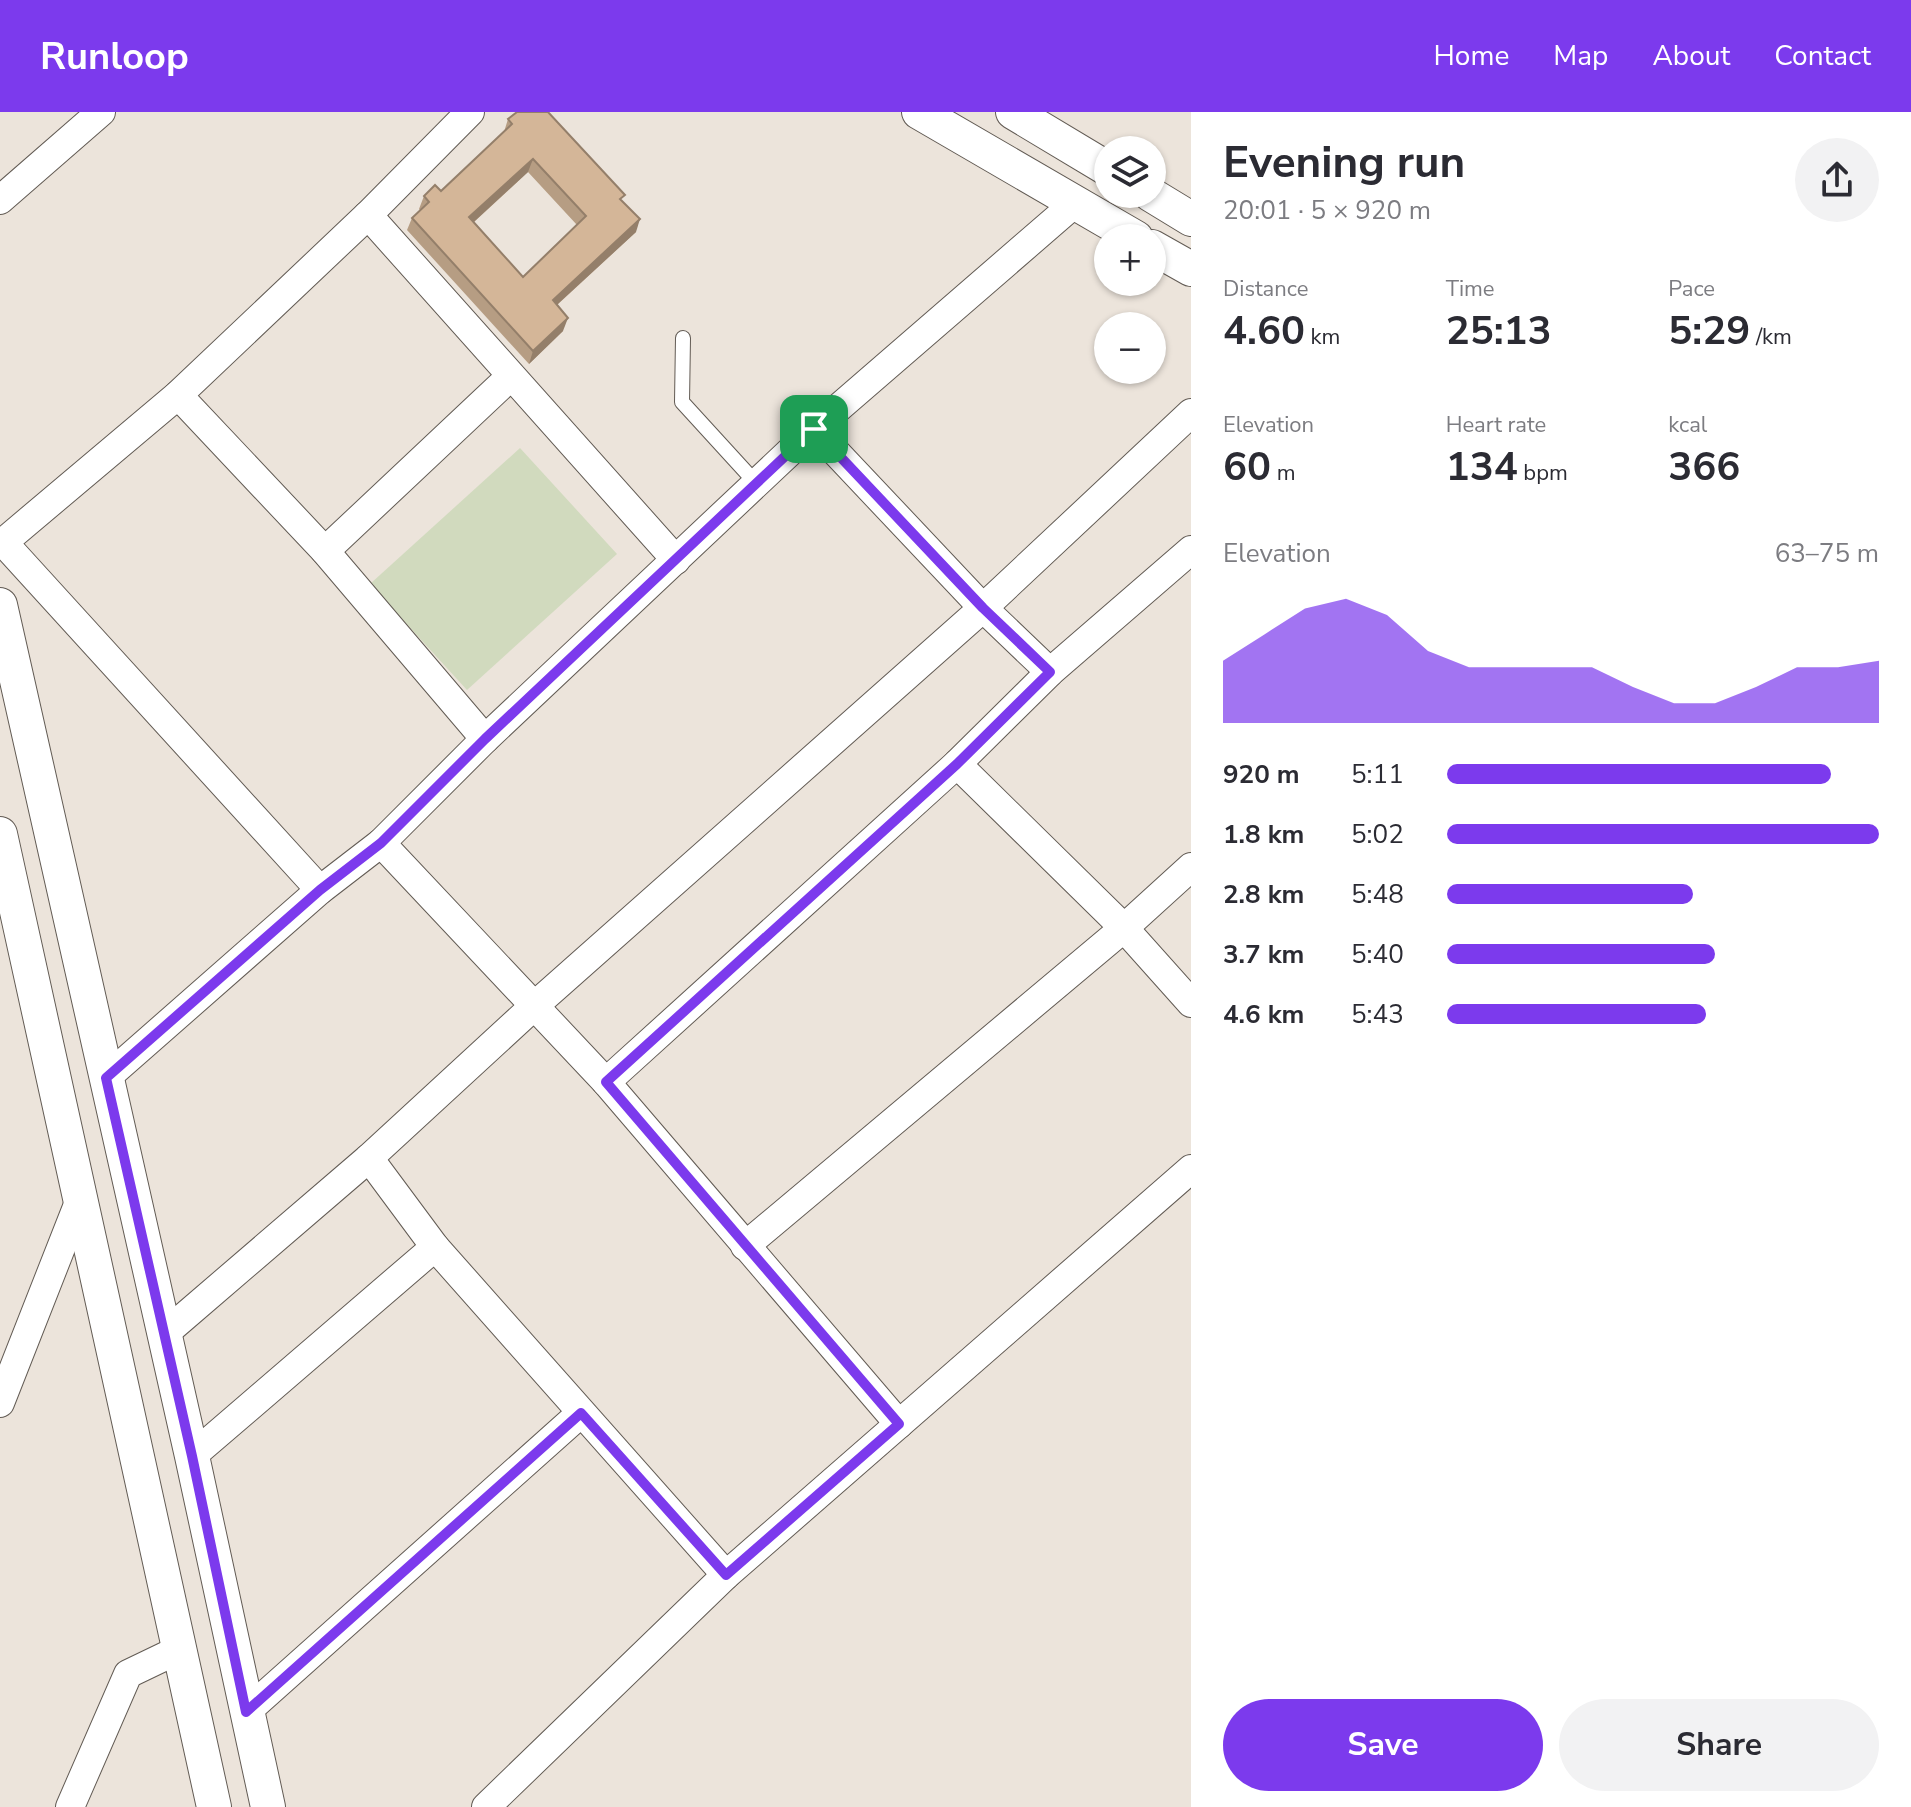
<!DOCTYPE html>
<meta charset="utf-8">
<style>
body{margin:0;font-family:"Nunito Sans",sans-serif;background:#f2f2f3;color:#2b2b33;height:100vh;display:flex;flex-direction:column;font-size:30px;white-space:nowrap}
*{box-sizing:border-box;margin:0}
p{font-size:26px;color:#7c7c81}
.icon{flex:none;width:44px;height:44px;fill:none;stroke:currentColor;stroke-width:2;stroke-linecap:round;stroke-linejoin:round}
.map{position:relative;flex:1;overflow:hidden}
.sheet{display:flex;flex-direction:column;background:#fff;width:720px}
.sheet>*{flex:none}
.controls{position:absolute;left:1094px;top:24px;display:grid;gap:16px}
.controls a{display:grid;place-items:center;width:72px;height:72px;border-radius:50%;background:#fff;box-shadow:0 2px 6px #0004;font-size:40px}
.pin{position:absolute;display:grid;place-items:center;width:68px;height:68px;color:#fff;margin:-34px;border-radius:16px;box-shadow:0 4px 12px #0006}
.round{display:grid;place-items:center;flex:none;width:84px;height:84px;border-radius:42px;background:#f2f2f3}
.headline{display:flex;align-items:center;justify-content:space-between;height:136px;padding:0 32px}
h1{font-size:44px;font-weight:700;line-height:60px}
.stats{display:grid;grid-template-columns:repeat(3,1fr);gap:12px;height:136px;padding:8px 32px}
.stats div{display:grid;align-content:center}
.stats b{font-size:40px;font-weight:700}
.stats small{font-size:22px;font-weight:400}
.stats p{font-size:22px}
.chart{height:224px;padding:16px 32px}
.chart p{display:flex;justify-content:space-between}
.chart svg{width:100%;height:144px;margin-top:8px;fill:#7c3aed;opacity:.7}
.primary-button{display:flex;gap:16px;margin-top:auto;padding:16px 32px}
.primary-button a{flex:1;height:92px;border-radius:48px;background:#7c3aed;color:#fff;font-size:32px;font-weight:700;line-height:92px;text-align:center}
.primary-button a+a{background:#f2f2f3;color:#2b2b33}
ul{padding:0 32px;list-style:none;font-size:26px}
li{display:grid;grid-template-columns:128px 96px 1fr;align-items:center;height:60px}
li i{height:20px;border-radius:10px;background:#7c3aed}
header{display:flex;align-items:center;gap:48px;box-sizing:border-box;height:112px;padding:0 40px;background:#7c3aed;color:#fff}
header strong{font-size:38px}
nav{display:flex;gap:44px;margin-inline-start:auto;font-size:28px}
main{display:flex;flex:1;min-height:0}
.map>svg:first-child{display:block}
.green{fill:#d1dabe}
.lines{fill:none;stroke-linecap:round;stroke-linejoin:round}
.service-casing{stroke:#625b54;stroke-width:16}
.minor-casing{stroke:#625b54;stroke-width:30}
.tertiary-casing{stroke:#625b54;stroke-width:36}
.service{stroke:#fff;stroke-width:14}
.minor{stroke:#fff;stroke-width:28}
.tertiary{stroke:#fff;stroke-width:34}
.wall{fill:#b69d83;fill-rule:evenodd}
.shaded-wall{fill:#947f6a}
.building{fill:#d4b698;stroke:#947f6a;stroke-width:2;fill-rule:evenodd}
.route-casing{stroke:#fff;stroke-width:16}
.route{stroke:#7c3aed;stroke-width:10}
</style>
<header>
<strong>Runloop</strong>
<nav><a>Home</a><a>Map</a><a>About</a><a>Contact</a></nav>
</header>
<main>
<div class="map">
<svg width="1191" height="1695" viewBox="0 0 1191 1695">
<rect width="100%" height="100%" fill="#ece4db"/>
<path class="green" d="M 520,336 L 617,442 L 467,578 L 370,472 Z"/>
<g class="lines">
<defs>
<path id="service" d="M 683,226 L 682,290 L 756,371"/>
<g id="minor">
<path d="M 0,88 L 101,0"/>
<path d="M 368,103 L 676,448"/>
<path d="M 178,283 L 325,439 L 485,627"/>
<path d="M 814,317 L 983,496 L 1050,560"/>
<path d="M 3,430 L 320,778"/>
<path d="M 0,433 L 178,283 L 368,103 L 470,0"/>
<path d="M 325,439 L 510,265"/>
<path d="M 957,652 L 1124,816 L 1191,891"/>
<path d="M 381,731 L 606,970 L 899,1312"/>
<path d="M 106,966 L 320,778 L 381,731 L 485,627 L 814,317 L 1075,91"/>
<path d="M 606,970 L 957,652 L 1050,560 L 1191,438"/>
<path d="M 369,1046 L 435,1135 L 726,1463"/>
<path d="M 745,1134 L 1124,816 L 1191,755"/>
<path d="M 163,1223 L 369,1046 L 533,895 L 983,496 L 1191,301"/>
<path d="M 0,1291 L 81,1085"/>
<path d="M 192,1344 L 435,1135"/>
<path d="M 246,1600 L 581,1301"/>
<path d="M 70,1695 L 128,1562 L 178,1538"/>
<path d="M 486,1695 L 726,1463 L 1191,1057"/>
</g>
<g id="tertiary">
<path d="M 919,0 L 1136,126"/>
<path d="M 1013,0 L 1108,57"/>
<path d="M 1150,82 L 1191,107"/>
<path d="M 1152,135 L 1191,157"/>
<path d="M 0,493 L 192,1344 L 268,1695"/>
<path d="M 0,722 L 214,1695"/>
</g>
</defs>
<use href="#service" class="service-casing"/>
<use href="#minor" class="minor-casing"/>
<use href="#tertiary" class="tertiary-casing"/>
<use href="#service" class="service"/>
<use href="#minor" class="minor"/>
<use href="#tertiary" class="tertiary"/>
</g>
<path class="wall" d="M 508,7 L 622,89 L 636,120 L 557,193 L 563,219 L 529,252 L 407,118 L 412,106 L 420,98 L 419,97 L 424,84 L 441,79 L 504,20 ZM 528,60 L 577,113 L 523,165 L 474,110 Z"/>
<g class="shaded-wall">
<path d="M 533,47 L 528,60 L 465,118 L 469,105 Z"/>
<path d="M 640,107 L 636,120 L 548,201 L 553,188 Z"/>
<path d="M 568,206 L 563,219 L 529,252 L 533,239 Z"/>
</g>
<path class="building" d="M 517,0 L 548,0 L 625,83 L 620,87 L 640,107 L 553,188 L 568,206 L 533,239 L 412,106 L 429,90 L 424,84 L 435,73 L 441,79 L 512,12 L 508,7 ZM 533,47 L 586,104 L 523,165 L 469,105 Z"/>
<g class="lines">
<defs>
<path id="route" d="M 814,317 L 983,496 L 1050,560 L 957,652 L 606,970 L 899,1312 L 726,1463 L 581,1301 L 246,1600 L 192,1344 L 106,966 L 320,778 L 381,731 L 485,627 Z"/>
</defs>
<use href="#route" class="route-casing"/>
<use href="#route" class="route"/>
</g>
</svg>
<div class="controls">
<a><svg class="icon" aria-label="layers" viewBox="0 0 24 24"><path d="M12 4l9 5-9 5-9-5zM3 14l9 5 9-5"/></svg></a>
<a>+</a>
<a>−</a>
</div>
<div class="pin" style="left:814px;top:317px;background:#1e9e55"><svg class="icon" aria-label="arrive" viewBox="0 0 24 24"><path d="M6 21V4h12l-3 4 3 4H6"/></svg></div>
</div>
<section class="sheet">
<div class="headline"><div><h1>Evening run</h1><p>20:01 · 5 × 920 m</p></div><a class="round"><svg class="icon" aria-label="share" viewBox="0 0 24 24"><path d="M12 15V3M7 8l5-5 5 5M5 13v7h14v-7"/></svg></a></div>
<div class="stats">
<div><p>Distance</p><b>4.60<small> km</small></b></div>
<div><p>Time</p><b>25:13</b></div>
<div><p>Pace</p><b>5:29<small> /km</small></b></div>
</div>
<div class="stats">
<div><p>Elevation</p><b>60<small> m</small></b></div>
<div><p>Heart rate</p><b>134<small> bpm</small></b></div>
<div><p>kcal</p><b>366</b></div>
</div>
<div class="chart"><p><span>Elevation</span>63–75 m</p>
<svg viewBox="0 0 160 44" preserveAspectRatio="none"><path d="M0 44V25L10 17L20 9L30 6L40 11L50 22L60 27L70 27L80 27L90 27L100 33L110 38L120 38L130 33L140 27L150 27L160 25V44z"/></svg>
</div>
<ul>
<li><b>920 m</b>5:11<i style="width:89%"></i></li>
<li><b>1.8 km</b>5:02<i style="width:100%"></i></li>
<li><b>2.8 km</b>5:48<i style="width:57%"></i></li>
<li><b>3.7 km</b>5:40<i style="width:62%"></i></li>
<li><b>4.6 km</b>5:43<i style="width:60%"></i></li>
</ul>
<div class="primary-button"><a>Save</a><a>Share</a></div>
</section>
</main>
